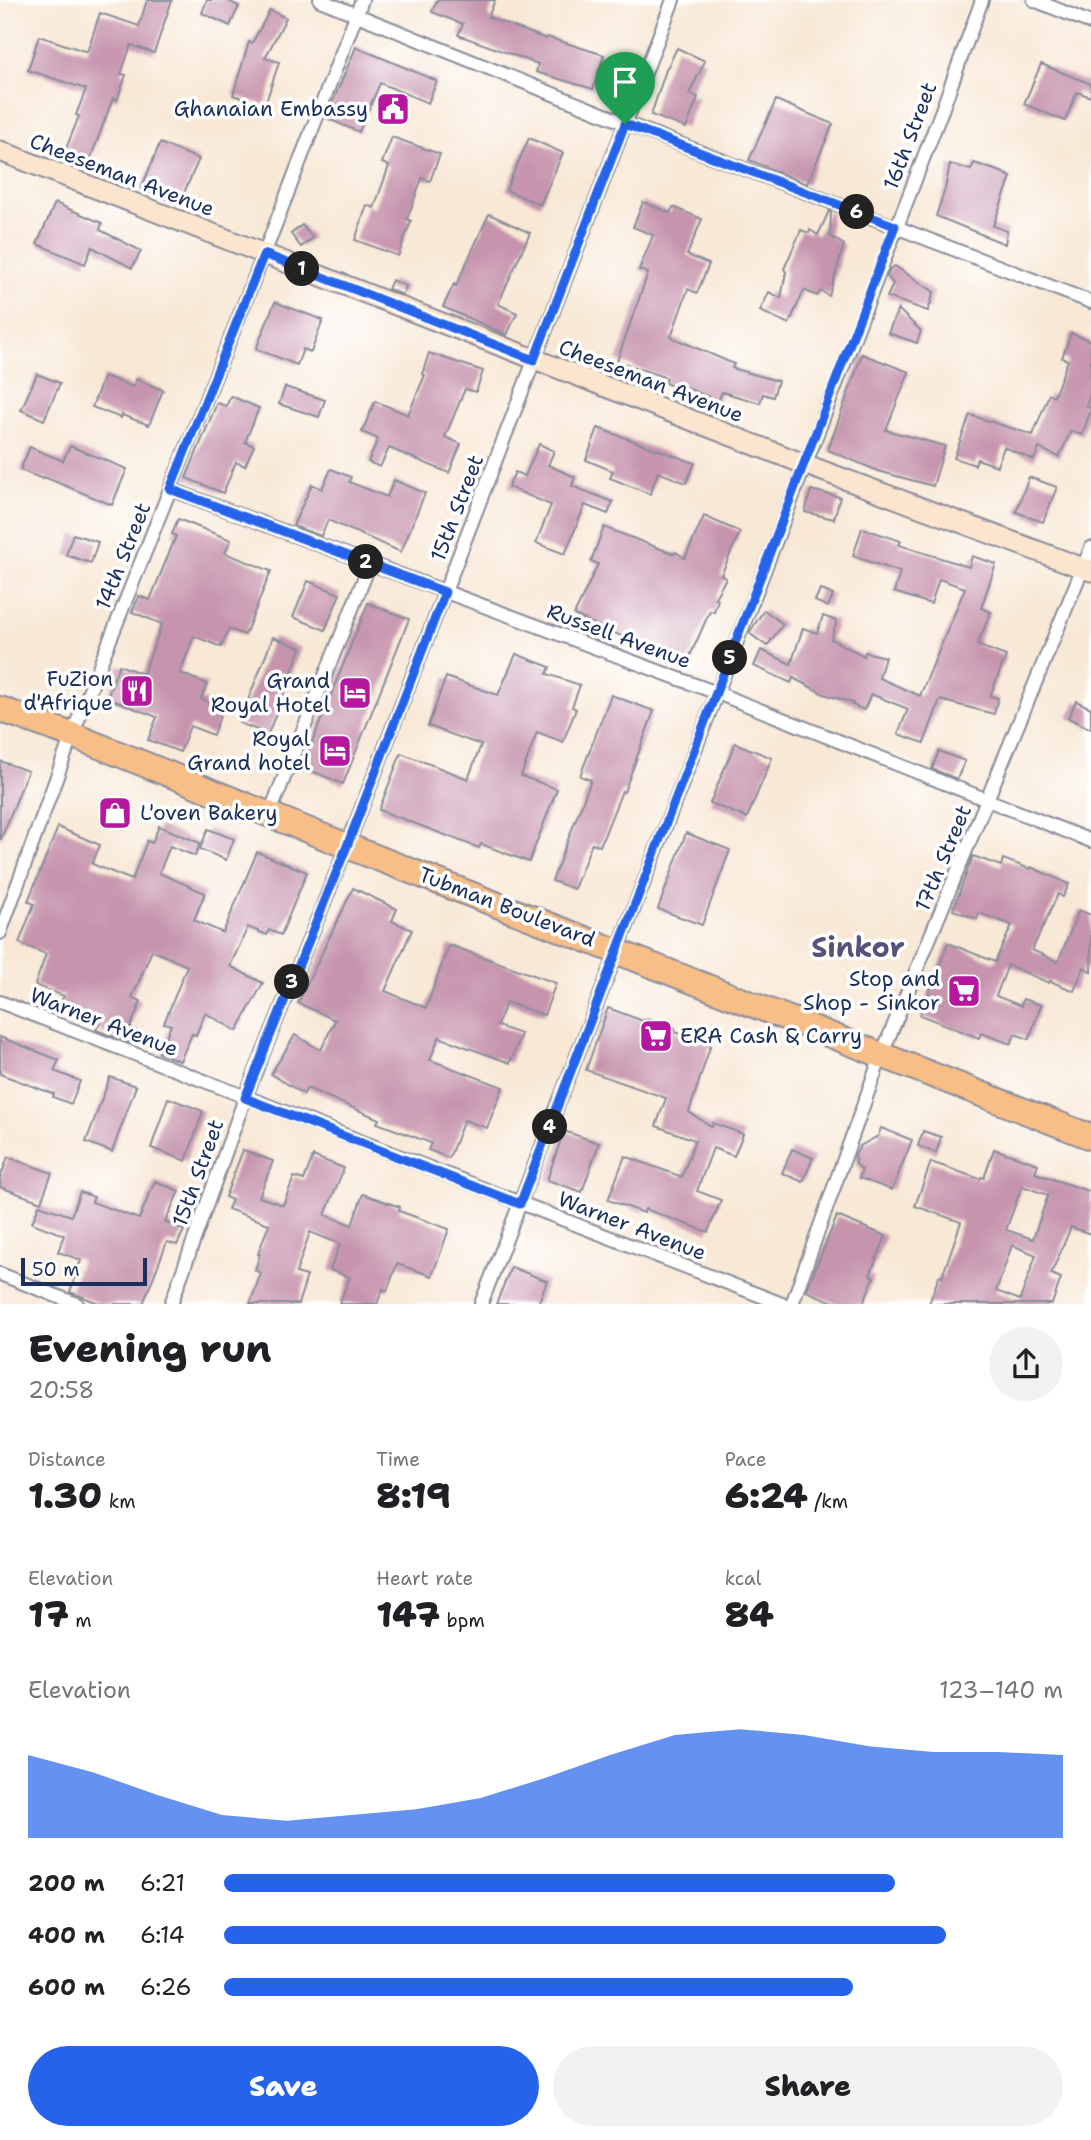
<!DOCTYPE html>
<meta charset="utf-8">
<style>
body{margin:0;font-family:"Shantell Sans",sans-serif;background:#f2f2f2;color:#202124;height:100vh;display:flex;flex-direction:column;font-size:26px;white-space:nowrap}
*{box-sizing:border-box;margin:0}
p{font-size:23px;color:#757577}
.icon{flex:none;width:38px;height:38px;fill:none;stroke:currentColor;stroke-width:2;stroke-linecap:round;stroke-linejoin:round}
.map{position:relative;height:1304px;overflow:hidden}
.side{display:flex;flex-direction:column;background:#fff;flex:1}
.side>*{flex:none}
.scale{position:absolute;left:21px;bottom:18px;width:126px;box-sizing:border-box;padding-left:7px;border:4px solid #1b2f5e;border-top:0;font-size:19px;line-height:24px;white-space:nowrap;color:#1b2f5e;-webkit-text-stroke:5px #fff;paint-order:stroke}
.pin{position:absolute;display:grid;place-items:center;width:60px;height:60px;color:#fff;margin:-72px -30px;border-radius:50% 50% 50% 0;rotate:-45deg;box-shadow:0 0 7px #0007}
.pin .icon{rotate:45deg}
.km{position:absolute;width:35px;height:35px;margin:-18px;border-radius:50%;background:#222;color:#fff;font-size:19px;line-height:35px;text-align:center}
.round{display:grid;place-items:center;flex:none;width:74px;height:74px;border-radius:37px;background:#f2f2f2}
.summary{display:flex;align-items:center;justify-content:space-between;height:119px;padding:0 28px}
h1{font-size:38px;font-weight:800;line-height:52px}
.metrics{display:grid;grid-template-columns:repeat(3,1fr);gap:10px;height:119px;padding:7px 28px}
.metrics div{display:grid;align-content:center}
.metrics b{font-size:35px;font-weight:800}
.metrics small{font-size:19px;font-weight:400}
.metrics p{font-size:19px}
.chart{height:196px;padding:14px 28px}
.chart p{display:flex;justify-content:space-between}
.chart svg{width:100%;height:126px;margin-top:7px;fill:#2563eb;opacity:.7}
.button{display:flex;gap:14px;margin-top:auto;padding:14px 28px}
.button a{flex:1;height:80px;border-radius:42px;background:#2563eb;color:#fff;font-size:28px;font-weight:800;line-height:80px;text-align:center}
.button a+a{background:#f2f2f2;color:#202124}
ul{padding:0 28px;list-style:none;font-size:23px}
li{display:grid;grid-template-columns:112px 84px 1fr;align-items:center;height:52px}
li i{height:18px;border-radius:9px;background:#2563eb}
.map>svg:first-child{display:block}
.building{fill:#c694ad;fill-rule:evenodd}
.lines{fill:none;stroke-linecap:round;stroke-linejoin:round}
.street-casing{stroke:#8a8c9a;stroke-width:16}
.secondary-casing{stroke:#8a8c9a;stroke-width:23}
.highway-casing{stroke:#8a8c9a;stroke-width:28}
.street{stroke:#fff;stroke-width:12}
.secondary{stroke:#fce5cf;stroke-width:19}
.highway{stroke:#f7be88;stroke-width:24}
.route-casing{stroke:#fff;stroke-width:14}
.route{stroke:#2563eb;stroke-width:9}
.labels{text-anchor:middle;stroke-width:7;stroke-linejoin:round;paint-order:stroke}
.poi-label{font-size:21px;fill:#1b2f5e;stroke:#fff;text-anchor:end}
.street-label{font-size:21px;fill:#1b2f5e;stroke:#fff}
.district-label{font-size:28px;font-weight:bold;fill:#57527a;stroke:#fff}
</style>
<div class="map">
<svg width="1091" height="1304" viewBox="0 0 1091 1304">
<rect width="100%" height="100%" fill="#fff"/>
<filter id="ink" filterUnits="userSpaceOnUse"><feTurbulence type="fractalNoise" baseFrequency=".0143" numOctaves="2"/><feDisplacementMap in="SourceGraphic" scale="14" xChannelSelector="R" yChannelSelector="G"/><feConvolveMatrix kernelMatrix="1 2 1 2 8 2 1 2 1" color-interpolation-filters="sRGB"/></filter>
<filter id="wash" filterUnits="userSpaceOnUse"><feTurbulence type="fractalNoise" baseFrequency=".00686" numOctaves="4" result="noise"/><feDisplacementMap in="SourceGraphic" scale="28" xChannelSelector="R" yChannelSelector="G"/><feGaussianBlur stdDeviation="1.57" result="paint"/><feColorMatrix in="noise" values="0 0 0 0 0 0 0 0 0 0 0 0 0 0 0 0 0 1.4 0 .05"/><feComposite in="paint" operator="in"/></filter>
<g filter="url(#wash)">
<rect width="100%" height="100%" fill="#f8e8d6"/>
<g id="blocks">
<g class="building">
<path d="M 147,0 L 172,0 L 154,53 L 131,45 L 121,74 L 126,75 L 117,100 L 113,98 L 87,168 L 62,159 L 79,116 L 76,115 L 86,89 L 28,70 L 39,36 L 87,52 L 100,13 L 139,26 Z"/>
<path d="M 207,0 L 226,0 L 239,6 L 230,26 L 202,13 Z"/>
<path d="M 437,0 L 495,0 L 488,17 L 546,39 L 547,37 L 604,55 L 593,89 L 536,72 L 538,64 L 458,35 L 463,24 L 432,12 Z"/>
<path d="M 270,10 L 286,18 L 265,58 L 279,62 L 265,105 L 233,95 L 249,42 L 252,43 Z"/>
<path d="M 356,47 L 437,81 L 428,103 L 380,83 L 359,132 L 326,118 Z"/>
<path d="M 677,48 L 705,61 L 689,94 L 698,97 L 686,128 L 651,115 L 666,70 Z"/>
<path d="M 1041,64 L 1091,84 L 1091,97 L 1077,92 L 1065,121 L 1024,104 Z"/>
<path d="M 776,100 L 833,124 L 807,184 L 749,160 Z"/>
<path d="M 392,137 L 440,154 L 430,181 L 422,178 L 407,219 L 411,221 L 398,256 L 355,240 L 367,205 L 374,208 L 389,166 L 382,163 Z"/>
<path d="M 529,138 L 563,153 L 540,205 L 506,190 Z"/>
<path d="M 160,143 L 199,159 L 179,204 L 141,189 Z"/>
<path d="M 974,163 L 1001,172 L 1011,177 L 993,226 L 1007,231 L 1005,244 L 936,216 L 945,189 L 950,164 L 971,170 Z"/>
<path d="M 643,202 L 670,213 L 673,207 L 702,219 L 687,255 L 709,264 L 697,293 L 688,289 L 671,337 L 734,364 L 732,368 L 778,381 L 773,397 L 763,394 L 760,403 L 722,392 L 718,401 L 685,387 L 683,391 L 665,383 L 667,378 L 617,361 L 648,273 L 639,270 L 653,235 L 633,227 Z"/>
<path d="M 55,203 L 102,223 L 100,230 L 141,251 L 132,268 L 92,247 L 85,264 L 37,244 Z"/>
<path d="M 829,211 L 831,212 L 830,236 L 844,245 L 829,296 L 821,291 L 817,296 L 804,290 L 789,324 L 760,311 L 769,292 L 781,298 L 786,272 L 784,269 L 801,230 L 809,233 L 810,230 L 818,235 Z"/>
<path d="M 489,214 L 530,233 L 498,304 L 517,313 L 507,335 L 443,307 L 454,284 L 456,286 Z"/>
<path d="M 302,225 L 313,238 L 301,247 L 291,234 Z"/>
<path d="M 895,266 L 934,292 L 928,311 L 887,297 L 893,284 L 887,276 L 890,269 Z"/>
<path d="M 392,280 L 406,286 L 403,295 L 388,289 Z"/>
<path d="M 275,302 L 323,320 L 311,352 L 303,349 L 297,365 L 256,349 Z"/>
<path d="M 898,309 L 921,331 L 917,343 L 888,333 Z"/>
<path d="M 1071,333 L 1091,341 L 1091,391 L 1086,406 L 1091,408 L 1091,410 L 1082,435 L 1071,431 L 1059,457 L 1039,448 L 1034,460 L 1004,447 L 997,466 L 977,459 L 975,465 L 954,458 L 970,415 L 1033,435 L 1049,394 L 1054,396 L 1068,360 L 1062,358 Z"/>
<path d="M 429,353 L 483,371 L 476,392 L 465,389 L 445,437 L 461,444 L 449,473 L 389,448 L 380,467 L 368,462 L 378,439 L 362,432 L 375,401 L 408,415 L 425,375 L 422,374 Z"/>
<path d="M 862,354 L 909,372 L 886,430 L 945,446 L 933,486 L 878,471 L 828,450 Z"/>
<path d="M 37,374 L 60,383 L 44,420 L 21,410 Z"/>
<path d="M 104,376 L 133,387 L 136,379 L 163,390 L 149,425 L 122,415 L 121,418 L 92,407 Z"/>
<path d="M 285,387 L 325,400 L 319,417 L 279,404 Z"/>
<path d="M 231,396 L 259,408 L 245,442 L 254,446 L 245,466 L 236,462 L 223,493 L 186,478 L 217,403 L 226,406 Z"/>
<path d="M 598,428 L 695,463 L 686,483 L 658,472 L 650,494 L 610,478 L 613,471 L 586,460 Z"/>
<path d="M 539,444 L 554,451 L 548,465 L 575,477 L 572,486 L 613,502 L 608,514 L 585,505 L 565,554 L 536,543 L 551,505 L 508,487 L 515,472 L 525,476 Z"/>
<path d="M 70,446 L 127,469 L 112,505 L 44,477 L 43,479 L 20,470 L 30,447 L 63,461 Z"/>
<path d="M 331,469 L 351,477 L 349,482 L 387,497 L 394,480 L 425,493 L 401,552 L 328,520 L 321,536 L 293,526 L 312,484 L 322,489 Z"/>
<path d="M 1029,477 L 1057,487 L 1043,522 L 1016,512 Z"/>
<path d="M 811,490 L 840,497 L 834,519 L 805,512 Z"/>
<path d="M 704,516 L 740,532 L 721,575 L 726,578 L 715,598 L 718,599 L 714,612 L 710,611 L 686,665 L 574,615 L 598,564 L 591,561 L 604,527 L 674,554 L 676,552 L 685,558 Z"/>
<path d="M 178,519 L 231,540 L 225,553 L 271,571 L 245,635 L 229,629 L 221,647 L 194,636 L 180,673 L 207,684 L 201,699 L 223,708 L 213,735 L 190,726 L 180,752 L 148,740 L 157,717 L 107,698 L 119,665 L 143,674 L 162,624 L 132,612 L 139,596 L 150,600 L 176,536 L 172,534 Z"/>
<path d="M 862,528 L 901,541 L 899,545 L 969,567 L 972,556 L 996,564 L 981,608 L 991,612 L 977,645 L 1006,656 L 990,696 L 998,698 L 994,714 L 940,700 L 924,743 L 898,734 L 908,709 L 871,694 L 864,710 L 852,705 L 853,703 L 824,694 L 793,678 L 791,683 L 754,666 L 761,650 L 791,664 L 803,628 L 817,633 L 823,616 L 837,621 L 831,639 L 864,656 L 865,652 L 885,657 L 879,678 L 920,696 L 965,588 L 939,579 L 931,604 L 894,592 L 900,572 L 853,556 Z"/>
<path d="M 73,534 L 98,542 L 91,563 L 66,555 Z"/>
<path d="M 308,581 L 340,594 L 325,630 L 293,617 Z"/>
<path d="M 820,589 L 833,595 L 828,607 L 815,601 Z"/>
<path d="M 368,603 L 409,619 L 343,784 L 302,767 Z"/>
<path d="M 764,610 L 783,624 L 767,646 L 749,633 Z"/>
<path d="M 273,637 L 301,648 L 268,734 L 239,723 Z"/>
<path d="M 516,654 L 550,667 L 547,674 L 580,685 L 572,707 L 576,709 L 563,742 L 537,732 L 521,776 L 557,789 L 529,862 L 481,844 L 479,848 L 379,810 L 401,753 L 468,779 L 481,745 L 428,726 L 446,677 L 498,695 Z"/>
<path d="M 611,695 L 654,711 L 624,792 L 622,791 L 600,846 L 592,843 L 574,889 L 552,881 L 591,780 L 580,776 Z"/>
<path d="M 1076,701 L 1091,708 L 1091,729 L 1068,718 Z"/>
<path d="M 735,743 L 772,758 L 747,818 L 710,803 Z"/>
<path d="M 939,751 L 965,761 L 957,779 L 932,769 Z"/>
<path d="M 0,761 L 28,771 L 1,839 L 0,839 Z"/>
<path d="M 159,826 L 200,843 L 195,856 L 170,846 L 159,873 L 205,893 L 194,920 L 223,933 L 257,852 L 307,872 L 281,935 L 269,930 L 267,935 L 248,927 L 230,966 L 263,983 L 237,1031 L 205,1013 L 196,1035 L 192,1034 L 180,1061 L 159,1053 L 171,1025 L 164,1023 L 187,966 L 152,950 L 132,998 L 141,1001 L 130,1028 L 137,1031 L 131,1043 L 96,1030 L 100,1021 L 60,1005 L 64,996 L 35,985 L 46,954 L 19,943 L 34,904 L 28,901 L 58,827 L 100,845 L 92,864 L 132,880 L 147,841 L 152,843 Z"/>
<path d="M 208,829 L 234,839 L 226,860 L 200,849 Z"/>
<path d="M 686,833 L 730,850 L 702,925 L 658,909 Z"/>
<path d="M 973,856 L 1001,866 L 1003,859 L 1030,869 L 1031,867 L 1069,884 L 1063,897 L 1058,894 L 1032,950 L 1058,962 L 1079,910 L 1091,915 L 1091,972 L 1084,967 L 1074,991 L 1050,981 L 1049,983 L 1008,965 L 996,996 L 1021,1006 L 1023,999 L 1041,1005 L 1029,1039 L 1015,1034 L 1011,1044 L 981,1033 L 979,1038 L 920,1015 L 948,943 L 995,962 L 1012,925 L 979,913 L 977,919 L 953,910 Z"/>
<path d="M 353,888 L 397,909 L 392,921 L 412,930 L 385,991 L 426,1008 L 449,945 L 556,983 L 544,1015 L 506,1002 L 497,1026 L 521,1034 L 510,1063 L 439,1037 L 430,1060 L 503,1087 L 487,1128 L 464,1120 L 449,1158 L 428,1150 L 431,1143 L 377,1123 L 379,1119 L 307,1088 L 304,1094 L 271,1074 L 295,1035 L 321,1050 L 335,1020 L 298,1003 Z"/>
<path d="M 608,1008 L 643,1021 L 649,1019 L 675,1028 L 675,1032 L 711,1044 L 689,1112 L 712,1127 L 713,1123 L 743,1134 L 734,1156 L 713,1148 L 697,1191 L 721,1200 L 708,1232 L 645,1209 L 644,1213 L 608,1200 L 625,1156 L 682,1177 L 695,1140 L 656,1126 L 666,1098 L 586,1070 Z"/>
<path d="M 0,1037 L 59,1060 L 54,1071 L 80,1081 L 71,1104 L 53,1097 L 54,1094 L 0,1074 Z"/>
<path d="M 110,1077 L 136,1086 L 112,1152 L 86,1142 Z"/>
<path d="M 168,1098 L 203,1111 L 186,1161 L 151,1148 Z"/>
<path d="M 881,1128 L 912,1140 L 892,1190 L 859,1178 L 862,1170 L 856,1164 L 855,1155 L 860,1146 L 878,1136 Z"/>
<path d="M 564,1131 L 599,1143 L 582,1192 L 547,1180 Z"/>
<path d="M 923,1131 L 941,1137 L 936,1153 L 918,1146 Z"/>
<path d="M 792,1149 L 813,1158 L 803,1182 L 782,1173 Z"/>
<path d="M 994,1149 L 1038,1164 L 1035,1173 L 1091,1192 L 1091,1234 L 1071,1227 L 1051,1274 L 1061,1278 L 1052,1304 L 929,1304 L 939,1276 L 942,1277 L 961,1222 L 915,1206 L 931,1162 L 980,1179 L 981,1177 L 984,1178 ZM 1022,1186 L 1048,1195 L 1033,1239 L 1006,1230 ZM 1012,1245 L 1036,1255 L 1020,1300 L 996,1291 Z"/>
<path d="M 243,1150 L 273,1161 L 259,1197 L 283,1205 L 294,1177 L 304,1180 L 313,1156 L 344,1168 L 325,1215 L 352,1225 L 363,1194 L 400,1207 L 399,1211 L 449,1229 L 432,1276 L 397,1264 L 387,1291 L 383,1289 L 377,1304 L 339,1304 L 350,1277 L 330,1270 L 340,1244 L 310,1232 L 296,1273 L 307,1276 L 298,1304 L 250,1304 L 261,1273 L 255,1270 L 260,1254 L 258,1254 L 269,1224 L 228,1209 L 232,1200 L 225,1197 Z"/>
<path d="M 8,1157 L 52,1173 L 41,1202 L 0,1187 L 0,1178 Z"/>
<path d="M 155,1181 L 179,1191 L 165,1222 L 184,1230 L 177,1245 L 167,1242 L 143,1304 L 101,1304 L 70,1292 L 81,1260 L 58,1252 L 64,1235 L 32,1223 L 39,1205 L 71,1216 L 80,1192 L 94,1197 L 92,1202 L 139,1219 Z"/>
<path d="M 837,1216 L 886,1236 L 870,1275 L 874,1277 L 863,1304 L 838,1304 L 806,1291 Z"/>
<path d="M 511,1267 L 547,1281 L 538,1304 L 496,1304 Z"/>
</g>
</g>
</g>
<g filter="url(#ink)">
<use href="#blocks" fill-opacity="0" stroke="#8a8c9a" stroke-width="2"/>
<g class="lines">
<defs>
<g id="street">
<path d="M 320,0 L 625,123 L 1091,302"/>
<path d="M 1034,0 L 1091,23"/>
<path d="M 170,489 L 717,693 L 1091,841"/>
<path d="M 269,815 L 370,564"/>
<path d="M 0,933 L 72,735 L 264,254 L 362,0"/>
<path d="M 0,1002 L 782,1304"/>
<path d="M 0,1274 L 77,1304"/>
<path d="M 171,1304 L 245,1098 L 347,846 L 673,0"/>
<path d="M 481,1304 L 942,110 L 982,0"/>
<path d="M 792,1304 L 881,1056 L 1091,548"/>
</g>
<path id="secondary" d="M 0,151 L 804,464 L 1091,571"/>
<path id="highway" d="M 0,709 L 72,735 L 347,846 L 1091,1137"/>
</defs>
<use href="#street" class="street-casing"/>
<use href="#secondary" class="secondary-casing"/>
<use href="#highway" class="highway-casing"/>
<use href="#street" class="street"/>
<use href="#secondary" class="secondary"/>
<use href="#highway" class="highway"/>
</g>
</g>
<g class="lines" filter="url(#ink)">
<defs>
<path id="route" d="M 625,124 L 895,226 L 520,1204 L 245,1098 L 347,846 L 445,592 L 170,489 L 264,254 L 534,360 Z"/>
</defs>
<use href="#route" class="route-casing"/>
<use href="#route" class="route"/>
</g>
<defs>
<symbol id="civic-square" viewBox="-11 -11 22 22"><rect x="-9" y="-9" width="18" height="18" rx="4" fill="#b5179e" stroke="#fff"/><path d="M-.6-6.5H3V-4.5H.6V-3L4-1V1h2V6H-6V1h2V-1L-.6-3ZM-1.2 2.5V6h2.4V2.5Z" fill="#fff"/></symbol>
<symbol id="restaurant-square" viewBox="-11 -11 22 22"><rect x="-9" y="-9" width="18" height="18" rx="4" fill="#b5179e" stroke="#fff"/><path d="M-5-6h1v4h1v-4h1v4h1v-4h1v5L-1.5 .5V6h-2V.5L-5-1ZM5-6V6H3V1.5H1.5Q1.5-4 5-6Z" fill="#fff"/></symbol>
<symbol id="hotel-square" viewBox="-11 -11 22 22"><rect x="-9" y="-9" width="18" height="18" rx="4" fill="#b5179e" stroke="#fff"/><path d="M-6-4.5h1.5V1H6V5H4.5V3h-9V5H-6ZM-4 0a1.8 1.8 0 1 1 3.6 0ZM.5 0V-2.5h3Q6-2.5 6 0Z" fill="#fff"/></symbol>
<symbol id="shop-square" viewBox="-11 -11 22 22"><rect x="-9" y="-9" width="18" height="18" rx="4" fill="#b5179e" stroke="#fff"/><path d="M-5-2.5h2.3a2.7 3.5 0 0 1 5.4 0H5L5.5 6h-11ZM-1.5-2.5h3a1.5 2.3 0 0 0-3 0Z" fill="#fff"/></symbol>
<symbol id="supermarket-square" viewBox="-11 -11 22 22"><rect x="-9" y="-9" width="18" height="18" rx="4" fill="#b5179e" stroke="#fff"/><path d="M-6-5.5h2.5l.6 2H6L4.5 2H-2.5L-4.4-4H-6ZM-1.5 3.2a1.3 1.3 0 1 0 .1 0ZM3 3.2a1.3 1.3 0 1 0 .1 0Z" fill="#fff"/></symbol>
</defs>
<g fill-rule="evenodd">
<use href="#civic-square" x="374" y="90" width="38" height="38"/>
<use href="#restaurant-square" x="118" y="672" width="38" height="38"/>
<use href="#hotel-square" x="336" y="674" width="38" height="38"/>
<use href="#hotel-square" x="316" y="732" width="38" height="38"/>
<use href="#shop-square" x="96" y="794" width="38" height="38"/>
<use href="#supermarket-square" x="945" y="972" width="38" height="38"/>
<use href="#supermarket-square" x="637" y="1017" width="38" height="38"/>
</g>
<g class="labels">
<g class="poi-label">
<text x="368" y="116">Ghanaian Embassy</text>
<text x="113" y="686">FuZion<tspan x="113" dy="24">d'Afrique</tspan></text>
<text x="330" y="688">Grand<tspan x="330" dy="24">Royal Hotel</tspan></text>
<text x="310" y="746">Royal<tspan x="310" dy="24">Grand hotel</tspan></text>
<text x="140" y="820" text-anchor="start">L'oven Bakery</text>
<text x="940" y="986">Stop and<tspan x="940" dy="24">Shop - Sinkor</tspan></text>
<text x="680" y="1043" text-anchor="start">ERA Cash &amp; Carry</text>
</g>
<g class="street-label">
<text transform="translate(910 136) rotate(-69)" y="7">16th Street</text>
<text transform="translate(122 175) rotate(21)" y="7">Cheeseman Avenue</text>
<text transform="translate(651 381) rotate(21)" y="7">Cheeseman Avenue</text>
<text transform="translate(457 508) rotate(-69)" y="7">15th Street</text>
<text transform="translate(123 556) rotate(-68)" y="7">14th Street</text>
<text transform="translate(619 636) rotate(20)" y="7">Russell Avenue</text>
<text transform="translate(943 858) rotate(-67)" y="7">17th Street</text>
<text transform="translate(507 907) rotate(21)" y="7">Tubman Boulevard</text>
<text transform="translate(104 1022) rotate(21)" y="7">Warner Avenue</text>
<text transform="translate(198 1173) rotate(-70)" y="7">15th Street</text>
<text transform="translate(632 1226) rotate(21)" y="7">Warner Avenue</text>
</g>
<g class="district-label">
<text x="858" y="957">Sinkor</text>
</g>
</g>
</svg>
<div class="scale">50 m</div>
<div class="pin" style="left:625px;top:124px;background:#1e9e55"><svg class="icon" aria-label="arrive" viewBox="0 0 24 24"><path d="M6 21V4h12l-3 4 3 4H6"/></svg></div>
<b class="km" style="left:302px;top:269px">1</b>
<b class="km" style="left:366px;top:562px">2</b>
<b class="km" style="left:292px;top:982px">3</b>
<b class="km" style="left:550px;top:1127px">4</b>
<b class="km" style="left:730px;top:658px">5</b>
<b class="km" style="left:857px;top:212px">6</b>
</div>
<section class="side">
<div class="summary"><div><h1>Evening run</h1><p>20:58</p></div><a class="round"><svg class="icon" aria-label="share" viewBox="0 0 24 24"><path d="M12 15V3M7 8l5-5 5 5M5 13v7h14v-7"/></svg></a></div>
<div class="metrics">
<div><p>Distance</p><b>1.30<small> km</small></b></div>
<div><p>Time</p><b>8:19</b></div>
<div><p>Pace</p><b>6:24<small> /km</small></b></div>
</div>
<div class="metrics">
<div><p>Elevation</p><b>17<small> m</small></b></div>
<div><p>Heart rate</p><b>147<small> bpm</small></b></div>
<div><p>kcal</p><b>84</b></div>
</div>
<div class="chart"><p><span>Elevation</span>123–140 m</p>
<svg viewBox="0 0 160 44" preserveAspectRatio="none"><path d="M0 44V15L10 21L20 29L30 36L40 38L50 36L60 34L70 30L80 23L90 15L100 8L110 6L120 8L130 12L140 14L150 14L160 15V44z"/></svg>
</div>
<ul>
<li><b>200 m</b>6:21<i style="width:80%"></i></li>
<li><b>400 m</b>6:14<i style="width:86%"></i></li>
<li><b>600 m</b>6:26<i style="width:75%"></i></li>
</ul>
<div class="button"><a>Save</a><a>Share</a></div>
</section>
